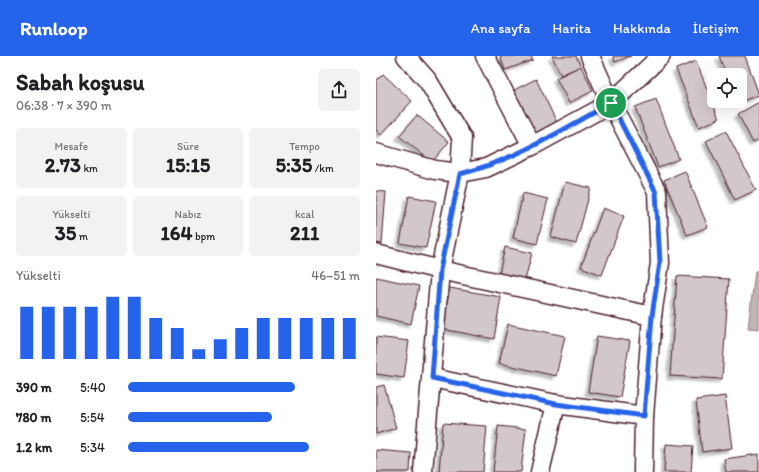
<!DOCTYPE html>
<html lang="tr">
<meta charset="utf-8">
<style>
body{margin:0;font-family:Itim,sans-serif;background:#f2f2f2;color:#202124;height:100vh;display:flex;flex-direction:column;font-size:15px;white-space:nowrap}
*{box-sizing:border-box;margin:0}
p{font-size:13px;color:#757577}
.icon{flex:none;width:22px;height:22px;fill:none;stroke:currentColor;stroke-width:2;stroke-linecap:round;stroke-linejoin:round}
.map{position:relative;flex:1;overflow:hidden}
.sheet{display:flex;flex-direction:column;background:#fff;width:376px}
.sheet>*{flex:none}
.controls{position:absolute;left:331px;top:12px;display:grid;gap:8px}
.controls a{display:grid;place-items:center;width:40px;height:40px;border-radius:6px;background:#fff;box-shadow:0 4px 16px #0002;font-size:20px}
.pin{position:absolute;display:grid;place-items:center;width:34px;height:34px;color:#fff;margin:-17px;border:2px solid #fff;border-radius:50%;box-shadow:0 1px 4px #0007}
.round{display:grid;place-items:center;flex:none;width:42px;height:42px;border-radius:6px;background:#f2f2f2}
.overview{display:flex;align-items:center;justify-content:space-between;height:68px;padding:0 16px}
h1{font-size:22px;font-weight:800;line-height:30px}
.figures{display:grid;grid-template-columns:repeat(3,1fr);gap:6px;height:68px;padding:4px 16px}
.figures div{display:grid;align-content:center;border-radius:6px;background:#f2f2f2;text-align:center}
.figures b{font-size:20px;font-weight:800}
.figures small{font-size:11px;font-weight:400}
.figures p{font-size:11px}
.chart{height:112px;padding:8px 16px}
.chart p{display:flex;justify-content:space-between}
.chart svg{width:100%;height:72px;margin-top:4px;stroke:#2563eb;stroke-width:6}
ul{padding:0 16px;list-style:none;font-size:13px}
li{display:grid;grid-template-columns:64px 48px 1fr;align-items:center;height:30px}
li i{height:10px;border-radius:5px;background:#2563eb}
header{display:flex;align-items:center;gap:24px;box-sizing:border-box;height:56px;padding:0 20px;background:#2563eb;color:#fff}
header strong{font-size:19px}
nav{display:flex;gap:22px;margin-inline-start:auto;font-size:14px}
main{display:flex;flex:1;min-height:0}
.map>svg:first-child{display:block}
.water{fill:#c1b3b6;stroke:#91787e}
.building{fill:#d2c7cb;stroke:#4a1f2b;filter:url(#shadow)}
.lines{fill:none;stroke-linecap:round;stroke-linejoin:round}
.minor-casing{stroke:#4a1f2b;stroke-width:21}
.minor{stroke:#fff;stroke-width:18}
.route-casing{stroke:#fff;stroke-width:8}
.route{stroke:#2563eb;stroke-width:5}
</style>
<header>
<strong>Runloop</strong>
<nav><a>Ana sayfa</a><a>Harita</a><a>Hakkında</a><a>İletişim</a></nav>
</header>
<main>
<section class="sheet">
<div class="overview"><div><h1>Sabah koşusu</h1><p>06:38 · 7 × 390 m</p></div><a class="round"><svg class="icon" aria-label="share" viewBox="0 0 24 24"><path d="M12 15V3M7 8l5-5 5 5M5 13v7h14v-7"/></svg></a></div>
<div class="figures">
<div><p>Mesafe</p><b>2.73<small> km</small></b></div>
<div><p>Süre</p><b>15:15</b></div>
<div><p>Tempo</p><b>5:35<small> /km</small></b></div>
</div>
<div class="figures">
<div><p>Yükselti</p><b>35<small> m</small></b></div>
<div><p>Nabız</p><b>164<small> bpm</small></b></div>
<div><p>kcal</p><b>211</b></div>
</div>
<div class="chart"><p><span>Yükselti</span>46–51 m</p>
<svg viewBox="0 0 160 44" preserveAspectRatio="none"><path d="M5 44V12M15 44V12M25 44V12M35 44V12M45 44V6M55 44V6M65 44V19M75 44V25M85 44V38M95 44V32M105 44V25M115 44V19M125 44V19M135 44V19M145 44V19M155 44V19"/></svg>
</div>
<ul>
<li><b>390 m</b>5:40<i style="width:72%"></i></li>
<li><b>780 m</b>5:54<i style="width:62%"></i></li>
<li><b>1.2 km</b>5:34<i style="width:78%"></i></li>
</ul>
</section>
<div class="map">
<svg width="383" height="416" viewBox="0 0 383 416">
<defs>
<filter id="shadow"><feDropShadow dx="-3.5" dy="3.5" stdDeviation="1" flood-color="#0004"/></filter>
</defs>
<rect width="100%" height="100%" fill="#fff"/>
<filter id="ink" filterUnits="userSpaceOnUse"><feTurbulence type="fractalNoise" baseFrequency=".025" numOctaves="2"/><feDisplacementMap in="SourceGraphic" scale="8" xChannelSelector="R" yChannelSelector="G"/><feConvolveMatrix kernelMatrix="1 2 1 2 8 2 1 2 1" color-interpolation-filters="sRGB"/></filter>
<g filter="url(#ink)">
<path class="water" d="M 379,215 L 383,215 L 383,273 L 372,272 Z"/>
<g class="building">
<path d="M 124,0 L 155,0 L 157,4 L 129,14 Z"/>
<path d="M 176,0 L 200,0 L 205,10 L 185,19 Z"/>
<path d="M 237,0 L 255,0 L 239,6 Z"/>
<path d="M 343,0 L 369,0 L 383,39 L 360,47 L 359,45 L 364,45 L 364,19 L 350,19 Z"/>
<path d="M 320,5 L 343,63 L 323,71 L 300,13 Z"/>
<path d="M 205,10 L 217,35 L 193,47 L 180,22 Z"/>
<path d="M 7,18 L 36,45 L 5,79 L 0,74 L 0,25 Z"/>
<path d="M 160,23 L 181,67 L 158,78 L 138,34 Z"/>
<path d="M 280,43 L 303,103 L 282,111 L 259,51 Z"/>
<path d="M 383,46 L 383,83 L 377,87 L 362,58 Z"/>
<path d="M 41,59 L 73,86 L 56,106 L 23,80 Z"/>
<path d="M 350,75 L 380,134 L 359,144 L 330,85 Z"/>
<path d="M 309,115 L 332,171 L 311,179 L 288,124 Z"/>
<path d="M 189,126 L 215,132 L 200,188 L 175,181 Z"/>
<path d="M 0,135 L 10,136 L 6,188 L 0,187 Z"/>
<path d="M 147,137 L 172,143 L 161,188 L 137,182 Z"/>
<path d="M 33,140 L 60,145 L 50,192 L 24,187 Z"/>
<path d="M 227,152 L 248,160 L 226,219 L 205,211 Z"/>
<path d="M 129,191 L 156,197 L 149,224 L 123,218 Z"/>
<path d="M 301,220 L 353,223 L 346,323 L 294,320 Z"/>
<path d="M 0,221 L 43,230 L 35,268 L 0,260 Z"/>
<path d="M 74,232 L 125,241 L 118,283 L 66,273 Z"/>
<path d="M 132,268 L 189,280 L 180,320 L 123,307 Z"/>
<path d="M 221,280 L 254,285 L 244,341 L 212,336 Z"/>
<path d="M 0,281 L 33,285 L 28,322 L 0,318 Z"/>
<path d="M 8,329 L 20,372 L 0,378 L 0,331 Z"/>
<path d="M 349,340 L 356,392 L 326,396 L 320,344 Z"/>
<path d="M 67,367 L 111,370 L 107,416 L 63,416 Z"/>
<path d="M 122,370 L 150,373 L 145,416 L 117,416 Z"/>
<path d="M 290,388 L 317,390 L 315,416 L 288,416 Z"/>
<path d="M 0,394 L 35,397 L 34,416 L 0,416 Z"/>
<path d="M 383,398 L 383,416 L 350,416 L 348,403 Z"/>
</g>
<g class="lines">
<defs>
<g id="minor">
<path d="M 30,0 L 52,25 L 86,82 L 84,117 L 64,214 L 47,416"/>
<path d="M 109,0 L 156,90"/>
<path d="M 214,0 L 235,47 L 281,136 L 284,207 L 276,260 L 268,360 L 267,416"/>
<path d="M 0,97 L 59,114 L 84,117 L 110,112 L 156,90 L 235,47 L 285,0"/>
<path d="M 0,198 L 64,214 L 276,260"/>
<path d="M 56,322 L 180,348 L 164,416"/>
<path d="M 180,348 L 268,360"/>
</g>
</defs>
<use href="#minor" class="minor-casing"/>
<use href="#minor" class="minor"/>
</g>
</g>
<g class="lines" filter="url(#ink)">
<defs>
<path id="route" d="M 235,47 L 280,136 L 284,206 L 276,260 L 268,360 L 180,348 L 56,322 L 64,214 L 84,118 C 138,105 186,74 235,47 Z"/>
</defs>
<use href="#route" class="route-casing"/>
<use href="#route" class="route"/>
</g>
</svg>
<div class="controls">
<a><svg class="icon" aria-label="locate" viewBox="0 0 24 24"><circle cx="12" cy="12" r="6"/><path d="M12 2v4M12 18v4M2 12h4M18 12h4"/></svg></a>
</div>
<div class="pin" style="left:235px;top:47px;background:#1e9e55"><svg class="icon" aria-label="arrive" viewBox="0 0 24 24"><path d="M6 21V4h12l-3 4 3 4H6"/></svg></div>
</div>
</main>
